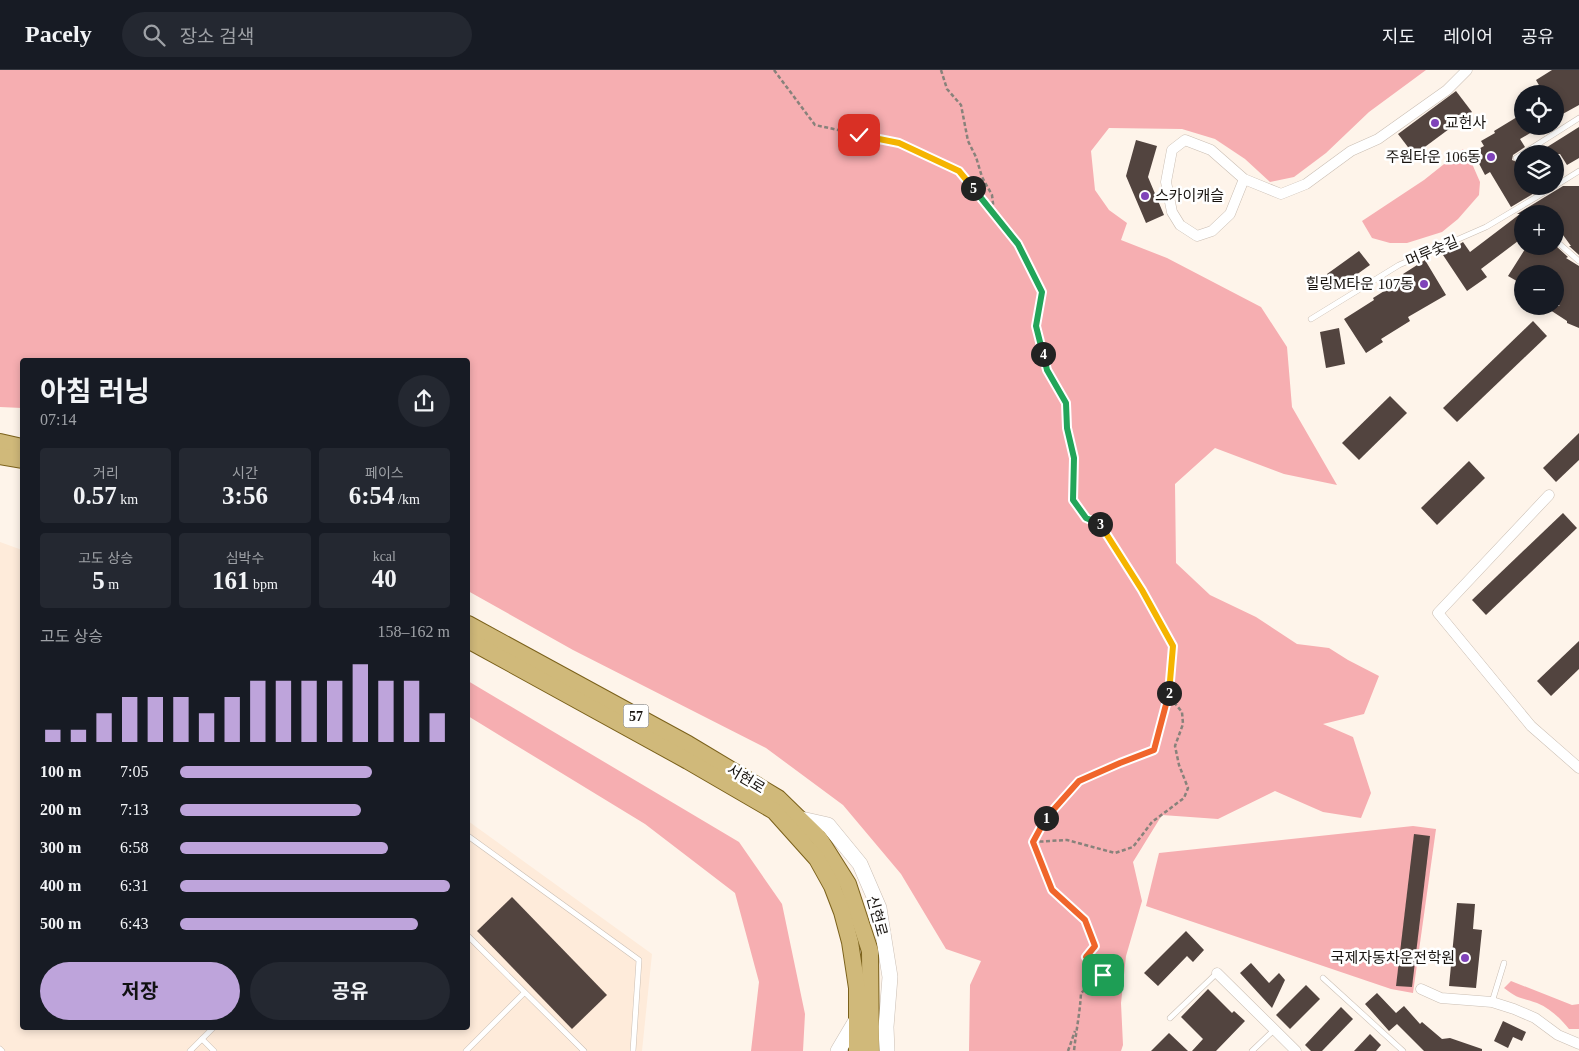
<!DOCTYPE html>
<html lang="ko">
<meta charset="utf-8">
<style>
body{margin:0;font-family:"Times New Roman","Noto Sans KR",serif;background:#242831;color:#f1f3f6;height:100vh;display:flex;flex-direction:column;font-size:19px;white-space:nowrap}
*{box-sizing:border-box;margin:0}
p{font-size:16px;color:#9ea1a6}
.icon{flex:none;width:28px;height:28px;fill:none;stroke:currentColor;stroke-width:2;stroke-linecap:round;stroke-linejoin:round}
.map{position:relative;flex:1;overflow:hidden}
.sheet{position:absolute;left:20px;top:288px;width:450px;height:672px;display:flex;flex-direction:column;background:#171b24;border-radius:5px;box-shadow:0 2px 8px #0003}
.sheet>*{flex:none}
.tools{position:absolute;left:1514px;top:15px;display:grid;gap:10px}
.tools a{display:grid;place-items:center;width:50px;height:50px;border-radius:50%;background:#171b24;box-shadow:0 2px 8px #0003;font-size:25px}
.pin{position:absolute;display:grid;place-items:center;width:42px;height:42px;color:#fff;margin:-21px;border-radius:10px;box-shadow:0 2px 8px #0006}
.km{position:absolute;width:25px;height:25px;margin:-12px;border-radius:50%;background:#222;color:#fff;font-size:14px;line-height:25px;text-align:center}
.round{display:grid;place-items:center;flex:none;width:52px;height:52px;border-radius:26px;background:#242831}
.summary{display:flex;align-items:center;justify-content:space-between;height:85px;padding:0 20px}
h1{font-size:28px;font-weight:700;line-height:38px}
.figures{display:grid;grid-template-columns:repeat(3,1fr);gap:8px;height:85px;padding:5px 20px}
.figures div{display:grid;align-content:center;border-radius:5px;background:#242831;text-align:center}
.figures b{font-size:25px;font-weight:700}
.figures small{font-size:14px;font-weight:400}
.figures p{font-size:14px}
.chart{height:140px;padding:10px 20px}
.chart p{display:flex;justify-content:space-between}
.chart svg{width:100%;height:90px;margin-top:5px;stroke:#bea4db;stroke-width:6}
.primary-button{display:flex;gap:10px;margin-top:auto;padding:10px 20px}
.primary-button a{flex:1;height:58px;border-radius:30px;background:#bea4db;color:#111;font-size:20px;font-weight:700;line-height:58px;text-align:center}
.primary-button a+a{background:#242831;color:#f1f3f6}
ul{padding:0 20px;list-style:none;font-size:16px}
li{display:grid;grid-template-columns:80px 60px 1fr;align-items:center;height:38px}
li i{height:12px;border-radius:6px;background:#bea4db}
header{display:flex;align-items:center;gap:30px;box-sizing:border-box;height:70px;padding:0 25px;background:#171b24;border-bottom:1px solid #363941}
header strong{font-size:24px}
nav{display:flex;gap:28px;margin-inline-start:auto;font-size:18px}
.search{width:350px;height:45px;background:#242831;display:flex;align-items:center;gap:12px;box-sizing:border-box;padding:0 18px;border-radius:28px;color:#9ea1a6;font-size:19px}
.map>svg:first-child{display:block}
.built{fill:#feebda}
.green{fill:#f6aeb1}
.building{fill:#52443f}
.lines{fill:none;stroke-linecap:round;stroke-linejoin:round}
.lane-casing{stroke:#cabeb3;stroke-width:6}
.street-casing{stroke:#cabeb3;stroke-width:11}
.secondary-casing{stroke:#cabeb3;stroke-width:16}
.primary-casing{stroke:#7b611b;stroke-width:18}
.path{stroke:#88827b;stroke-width:2.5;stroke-dasharray:4 2.5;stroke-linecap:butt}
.lane{stroke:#fff;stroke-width:5}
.street{stroke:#fff;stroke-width:10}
.secondary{stroke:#fff;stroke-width:15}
.primary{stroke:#d0b97a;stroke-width:16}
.split-1-casing{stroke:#fff;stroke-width:10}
.split-2-casing{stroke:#fff;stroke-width:10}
.split-3-casing{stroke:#fff;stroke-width:10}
.split-4-casing{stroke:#fff;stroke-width:10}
.split-5-casing{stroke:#fff;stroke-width:10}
.split-6-casing{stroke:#fff;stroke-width:10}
.split-1{stroke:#f0652b;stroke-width:6}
.split-2{stroke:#f0652b;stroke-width:6}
.split-3{stroke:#f5b400;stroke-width:6}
.split-4{stroke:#22a559;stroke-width:6}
.split-5{stroke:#22a559;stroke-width:6}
.split-6{stroke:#f5b400;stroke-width:6}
.poi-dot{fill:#7f43b9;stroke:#fff;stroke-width:2}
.labels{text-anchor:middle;stroke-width:5;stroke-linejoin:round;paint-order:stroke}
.shield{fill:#fff;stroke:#5d5a58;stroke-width:1}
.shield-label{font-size:14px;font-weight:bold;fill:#181410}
.poi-label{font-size:15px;fill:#181410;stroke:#fff;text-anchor:end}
.street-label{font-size:15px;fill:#181410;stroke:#fff}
</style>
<header>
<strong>Pacely</strong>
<div class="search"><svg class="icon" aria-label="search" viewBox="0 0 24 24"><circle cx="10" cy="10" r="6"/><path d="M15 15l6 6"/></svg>장소 검색</div>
<nav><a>지도</a><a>레이어</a><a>공유</a></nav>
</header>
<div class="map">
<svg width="1579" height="981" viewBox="0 0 1579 981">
<rect width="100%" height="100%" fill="#fef4ea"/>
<path class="built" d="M 0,472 L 22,480 L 22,958 L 468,958 L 468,751 L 652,884 L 642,981 L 0,981 Z"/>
<g class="green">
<path d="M 0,0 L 1426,0 L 1369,42 L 1326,83 L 1294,107 L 1270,112 L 1245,89 L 1215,69 L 1182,59 L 1109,58 L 1091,81 L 1095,120 L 1109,140 L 1127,153 L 1121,170 L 1167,188 L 1261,237 L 1287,277 L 1292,337 L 1337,415 L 1284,404 L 1215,378 L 1175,414 L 1176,493 L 1210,525 L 1256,547 L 1297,574 L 1329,578 L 1348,590 L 1379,606 L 1364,644 L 1323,654 L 1353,667 L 1371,723 L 1361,748 L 1323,742 L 1275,721 L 1218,749 L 1162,745 L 1133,792 L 1142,831 L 1126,886 L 1121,933 L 1123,975 L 1121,981 L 969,981 L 970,915 L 981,891 L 946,879 L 901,804 L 843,735 L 766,678 L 573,580 L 468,521 L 468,290 L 22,290 L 22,338 L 0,337 Z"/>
<path d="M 1463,79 L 1470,89 L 1480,112 L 1479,125 L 1458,149 L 1442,162 L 1407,173 L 1390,173 L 1372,168 L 1362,151 L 1424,110 Z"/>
<path d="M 468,611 L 739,772 L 782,834 L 805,944 L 803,981 L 751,981 L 759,912 L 735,823 L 645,754 L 468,646 Z"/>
<path d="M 1413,756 L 1436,759 L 1413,923 L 1391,919 L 1146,836 L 1159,783 Z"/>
<path d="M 1511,911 L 1572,935 L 1579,934 L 1579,959 L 1569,959 C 1560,948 1551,939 1537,933 C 1521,927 1519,930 1504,918 Z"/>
</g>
<g class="building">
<path d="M 1552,0 L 1579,0 L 1579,35 L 1559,46 L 1555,41 L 1555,24 L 1544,24 L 1536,10 Z"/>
<path d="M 1456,21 L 1472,42 L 1414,85 L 1398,64 Z"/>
<path d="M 1522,44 L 1522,56 L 1542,56 L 1520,69 L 1525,77 L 1513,85 L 1512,90 L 1517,92 L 1522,89 L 1522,116 L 1546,116 L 1511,137 L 1490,102 L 1485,105 L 1473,82 L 1484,76 L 1481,71 L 1495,63 L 1494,61 Z"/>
<path d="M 1579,57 L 1579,88 L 1567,95 L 1560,84 L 1536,84 Z"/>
<path d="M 1136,70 L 1157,76 L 1148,107 L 1164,145 L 1146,153 L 1126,106 Z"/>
<path d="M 1563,116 L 1579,116 L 1579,185 L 1569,176 L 1571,176 L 1555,154 L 1555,144 L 1522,144 L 1522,168 L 1481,199 L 1487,207 L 1467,221 L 1443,185 L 1463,172 L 1470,182 L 1520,144 L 1517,144 Z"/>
<path d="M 1527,176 L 1556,176 L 1568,187 L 1566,188 L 1579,196 L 1579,258 L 1567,253 L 1567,251 L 1544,236 L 1560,236 L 1555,233 L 1555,204 L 1522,204 L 1522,214 L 1508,206 Z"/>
<path d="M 1359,181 L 1370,195 L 1338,218 L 1327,204 Z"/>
<path d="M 1425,190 L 1446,225 L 1408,247 L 1410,251 L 1381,269 L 1383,272 L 1366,283 L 1344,249 L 1374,230 L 1373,228 L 1405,208 L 1403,204 Z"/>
<path d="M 1533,251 L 1547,266 L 1457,352 L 1443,338 Z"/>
<path d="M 1339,258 L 1345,294 L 1326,298 L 1320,262 Z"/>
<path d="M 1390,326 L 1407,343 L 1359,390 L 1342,373 Z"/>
<path d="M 1579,363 L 1579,390 L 1556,412 L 1543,398 Z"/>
<path d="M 1469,391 L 1485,408 L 1437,455 L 1421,438 Z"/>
<path d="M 1563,443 L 1577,458 L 1486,545 L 1472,530 Z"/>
<path d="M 1579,571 L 1579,599 L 1551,626 L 1537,611 Z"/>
<path d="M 1414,764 L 1430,766 L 1412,917 L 1396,916 Z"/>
<path d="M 512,827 L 607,925 L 572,959 L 477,861 Z"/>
<path d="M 1457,833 L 1475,834 L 1473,859 L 1482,860 L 1476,918 L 1449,916 Z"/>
<path d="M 1186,861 L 1204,880 L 1193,892 L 1187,886 L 1158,916 L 1144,903 Z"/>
<path d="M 1251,893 L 1269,913 L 1279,903 L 1285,910 L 1272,938 L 1240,903 Z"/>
<path d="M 1306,915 L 1320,929 L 1290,959 L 1276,945 Z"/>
<path d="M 1208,919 L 1232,943 L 1234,941 L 1245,951 L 1216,981 L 1192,981 L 1203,969 L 1181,947 Z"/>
<path d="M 1377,923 L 1396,943 L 1404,936 L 1420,954 L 1422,952 L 1442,969 L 1450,968 L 1482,979 L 1482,981 L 1424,981 L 1397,954 L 1389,961 L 1365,934 Z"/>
<path d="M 1341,937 L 1353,949 L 1322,981 L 1311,981 L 1305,975 Z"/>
<path d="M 1503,951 L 1526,962 L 1522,971 L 1513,967 L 1508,978 L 1494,971 Z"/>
<path d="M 1169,963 L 1188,981 L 1151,981 Z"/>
<path d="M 1370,964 L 1381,975 L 1376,981 L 1354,981 Z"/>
</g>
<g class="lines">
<defs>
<g id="lane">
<path d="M 1516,88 L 1579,48"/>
<path d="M 1555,116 L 1579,101"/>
<path d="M 1555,170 L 1579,191"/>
<path d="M 1311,249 L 1399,195 L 1486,157 L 1555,116"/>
<path d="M 468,766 L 639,890 L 633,981"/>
<path d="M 468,866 L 584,981"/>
<path d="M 1323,908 L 1403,981"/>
<path d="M 1492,932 L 1504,893"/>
<path d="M 1170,948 L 1217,903"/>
<path d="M 202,969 L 214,981"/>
<path d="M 0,979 L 2,981"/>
<path d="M 190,981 L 213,958"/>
<path d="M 466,981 L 524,923"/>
<path d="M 1252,981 L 1274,960"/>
</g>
<g id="street">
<path d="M 1244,109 L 1230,144 L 1212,161 L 1197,166 L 1180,155 L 1172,142 L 1166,112 L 1172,80 L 1185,70 L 1211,80 L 1244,109 L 1281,124 L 1306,114 L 1351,81 L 1378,69 L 1447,20 L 1467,0"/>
<path d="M 1549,425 L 1438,543 L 1531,656 L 1579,698"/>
<path d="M 1217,903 L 1296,981"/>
<path d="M 1421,919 L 1441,928 L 1492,932 L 1514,939 L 1535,948 L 1558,965 L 1579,974"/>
</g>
<g id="secondary">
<path d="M 797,748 L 828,755 L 860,794 L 879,838 L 890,907 L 886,957 L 887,981"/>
<path d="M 838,981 L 857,949"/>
</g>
<g id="primary">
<path d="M 0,372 L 22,377"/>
<path d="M 0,386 L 22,390"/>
<path d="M 468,554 L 688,674 L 778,728 L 819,768 L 848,814 L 870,881 L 871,981"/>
<path d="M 468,570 L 688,691 L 774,741 L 817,789 L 832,816 L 842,842 L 850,872 L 857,918 L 857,981"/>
</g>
</defs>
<use href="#lane" class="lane-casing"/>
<use href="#street" class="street-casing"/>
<use href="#secondary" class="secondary-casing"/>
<use href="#primary" class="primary-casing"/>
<g class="path">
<path d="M 774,0 L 815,55 L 899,73 L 959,101 L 995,143 L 1018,174 L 1042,222 L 1036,256 L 1047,300 L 1066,333 L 1067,358 L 1074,388 L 1073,430 L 1086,448 L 1102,454 L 1142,520 L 1173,576 L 1169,626 L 1154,680 L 1120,693 L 1079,711 L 1043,751 L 1033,772 L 1052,820 L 1085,850 L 1095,876 L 1086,887 L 1103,905 L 1081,923 C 1080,943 1076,961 1074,981"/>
<path d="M 941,0 L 947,19 L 961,35 L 968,71 L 976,87 L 982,107 L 992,125 L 994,142"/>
<path d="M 1033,772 L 1067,770 L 1115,783 L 1133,777 L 1152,752 L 1184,728 L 1188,718 L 1179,695 L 1175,676 L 1183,654 L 1182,642 L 1169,626"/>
<path d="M 1068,981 L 1075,961"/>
</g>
<use href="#lane" class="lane"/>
<use href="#street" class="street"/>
<use href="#secondary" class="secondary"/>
<use href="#primary" class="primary"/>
</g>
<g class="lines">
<defs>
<path id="split-1" d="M 1046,748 L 1033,772 L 1052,820 L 1085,850 L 1095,876 L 1086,887 L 1103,905"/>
<path id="split-2" d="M 1046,748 L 1079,711 L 1120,693 L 1154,680 L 1169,623"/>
<path id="split-3" d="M 1100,454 L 1142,520 L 1173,576 L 1169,623"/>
<path id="split-4" d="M 1043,284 L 1047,300 L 1066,333 L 1067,358 L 1074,388 L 1073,430 L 1086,448 L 1100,454"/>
<path id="split-5" d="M 973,118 L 1018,174 L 1042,222 L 1036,256 L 1043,284"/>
<path id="split-6" d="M 859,65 L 899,73 L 959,101 L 973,118"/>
</defs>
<use href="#split-1" class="split-1-casing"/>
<use href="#split-2" class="split-2-casing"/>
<use href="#split-3" class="split-3-casing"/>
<use href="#split-4" class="split-4-casing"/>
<use href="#split-5" class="split-5-casing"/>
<use href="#split-6" class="split-6-casing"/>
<use href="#split-1" class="split-1"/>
<use href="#split-2" class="split-2"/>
<use href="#split-3" class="split-3"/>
<use href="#split-4" class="split-4"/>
<use href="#split-5" class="split-5"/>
<use href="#split-6" class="split-6"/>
</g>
<g class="poi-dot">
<circle cx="1435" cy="53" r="5"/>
<circle cx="1491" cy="87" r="5"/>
<circle cx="1145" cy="126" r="5"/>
<circle cx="1424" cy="214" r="5"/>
<circle cx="1465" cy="888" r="5"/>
</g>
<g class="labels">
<rect class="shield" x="623.5" y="634.5" width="25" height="23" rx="4"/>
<g class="shield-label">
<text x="636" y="651">57</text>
</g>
<g class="poi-label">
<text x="1445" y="58" text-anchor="start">교헌사</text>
<text x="1481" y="92">주원타운 106동</text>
<text x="1155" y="131" text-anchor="start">스카이캐슬</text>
<text x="1414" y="219">힐링M타운 107동</text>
<text x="1455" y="893">국제자동차운전학원</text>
</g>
<g class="street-label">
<text transform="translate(1432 181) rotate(-23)" y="5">머루숯길</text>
<text transform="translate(746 709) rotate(31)" y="5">서현로</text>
<text transform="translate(877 846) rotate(75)" y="5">신현로</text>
</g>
</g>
</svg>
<div class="tools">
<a><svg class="icon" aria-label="locate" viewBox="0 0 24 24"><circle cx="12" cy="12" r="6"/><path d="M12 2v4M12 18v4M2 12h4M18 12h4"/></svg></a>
<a><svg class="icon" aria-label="layers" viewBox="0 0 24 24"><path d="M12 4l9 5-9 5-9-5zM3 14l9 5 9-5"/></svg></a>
<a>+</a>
<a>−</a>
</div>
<div class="pin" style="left:1103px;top:905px;background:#1e9e55"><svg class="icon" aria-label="arrive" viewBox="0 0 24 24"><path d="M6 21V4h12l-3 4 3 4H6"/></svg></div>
<div class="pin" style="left:859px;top:65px;background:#d93025"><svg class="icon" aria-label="check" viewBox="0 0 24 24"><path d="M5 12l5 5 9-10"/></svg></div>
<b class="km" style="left:1046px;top:748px">1</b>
<b class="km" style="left:1169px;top:623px">2</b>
<b class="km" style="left:1100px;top:454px">3</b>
<b class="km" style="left:1043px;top:284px">4</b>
<b class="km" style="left:973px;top:118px">5</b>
<section class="sheet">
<div class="summary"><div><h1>아침 러닝</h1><p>07:14</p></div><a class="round"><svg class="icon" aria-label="share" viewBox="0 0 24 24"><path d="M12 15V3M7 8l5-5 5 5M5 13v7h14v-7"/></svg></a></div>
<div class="figures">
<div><p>거리</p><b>0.57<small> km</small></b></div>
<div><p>시간</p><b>3:56</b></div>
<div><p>페이스</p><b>6:54<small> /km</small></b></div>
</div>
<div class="figures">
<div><p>고도 상승</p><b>5<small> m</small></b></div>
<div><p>심박수</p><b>161<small> bpm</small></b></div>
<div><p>kcal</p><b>40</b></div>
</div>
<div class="chart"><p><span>고도 상승</span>158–162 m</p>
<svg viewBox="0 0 160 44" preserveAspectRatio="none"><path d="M5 44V38M15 44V38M25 44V30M35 44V22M45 44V22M55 44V22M65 44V30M75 44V22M85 44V14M95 44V14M105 44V14M115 44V14M125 44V6M135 44V14M145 44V14M155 44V30"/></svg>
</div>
<ul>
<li><b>100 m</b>7:05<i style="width:71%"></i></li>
<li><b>200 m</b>7:13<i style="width:67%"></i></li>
<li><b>300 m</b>6:58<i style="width:77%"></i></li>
<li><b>400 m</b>6:31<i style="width:100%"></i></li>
<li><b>500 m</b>6:43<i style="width:88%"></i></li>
</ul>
<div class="primary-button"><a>저장</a><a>공유</a></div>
</section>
</div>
